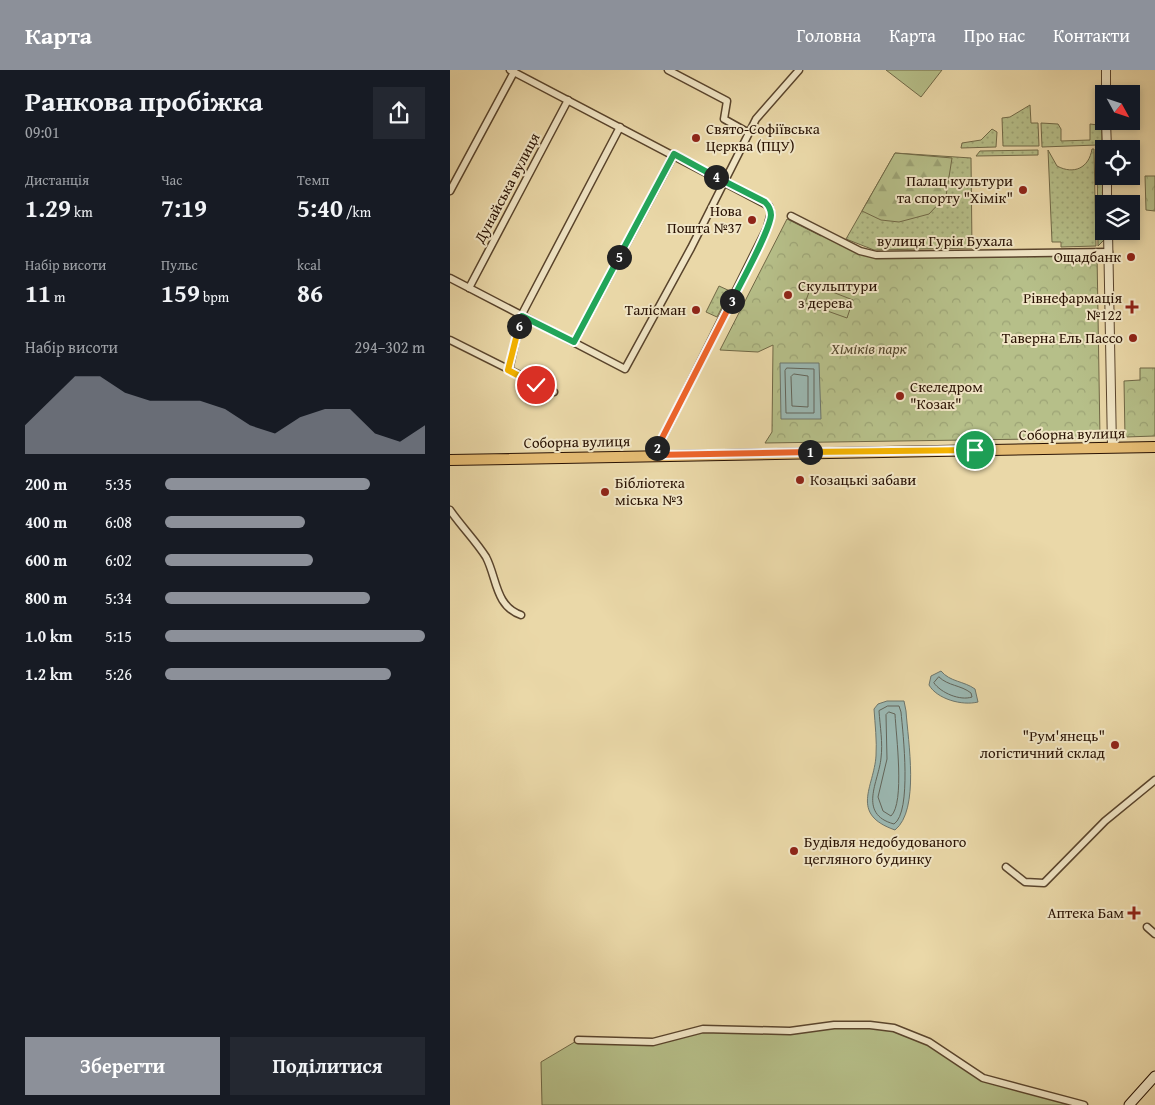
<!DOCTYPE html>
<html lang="uk">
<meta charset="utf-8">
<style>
body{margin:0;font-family:"Gentium Book Plus",serif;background:#242831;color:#f1f3f6;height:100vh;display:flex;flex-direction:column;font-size:19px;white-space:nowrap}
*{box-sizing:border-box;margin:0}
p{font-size:16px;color:#9ea1a6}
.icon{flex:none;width:28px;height:28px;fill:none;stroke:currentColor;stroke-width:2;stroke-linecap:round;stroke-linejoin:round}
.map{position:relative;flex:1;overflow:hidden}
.drawer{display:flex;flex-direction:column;background:#171b24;width:450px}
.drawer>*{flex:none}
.needle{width:32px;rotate:130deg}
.controls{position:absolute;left:645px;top:15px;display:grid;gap:10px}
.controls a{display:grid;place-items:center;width:45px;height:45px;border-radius:0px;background:#171b24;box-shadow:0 2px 8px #0003;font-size:25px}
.pin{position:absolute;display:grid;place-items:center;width:42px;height:42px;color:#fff;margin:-21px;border:2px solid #fff;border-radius:50%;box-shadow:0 1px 5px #0007}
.km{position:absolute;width:25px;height:25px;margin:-12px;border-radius:50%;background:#222;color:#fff;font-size:14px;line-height:25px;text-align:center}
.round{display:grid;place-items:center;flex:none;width:52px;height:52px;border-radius:0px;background:#242831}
.headline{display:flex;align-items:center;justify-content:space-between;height:85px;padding:0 25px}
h1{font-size:28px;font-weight:600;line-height:38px}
.stats{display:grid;grid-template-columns:repeat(3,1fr);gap:8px;height:85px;padding:5px 25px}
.stats div{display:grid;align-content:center}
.stats b{font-size:25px;font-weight:600}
.stats small{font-size:14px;font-weight:400}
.stats p{font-size:14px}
.chart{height:140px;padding:10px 25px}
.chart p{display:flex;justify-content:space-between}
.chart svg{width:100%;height:90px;margin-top:5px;fill:#8c9099;opacity:.7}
.action{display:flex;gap:10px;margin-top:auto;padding:10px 25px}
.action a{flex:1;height:58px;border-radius:0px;background:#8c9099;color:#fff;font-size:20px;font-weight:600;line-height:58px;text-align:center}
.action a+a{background:#242831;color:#f1f3f6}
ul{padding:0 25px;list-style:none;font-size:16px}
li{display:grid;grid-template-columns:80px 60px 1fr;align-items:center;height:38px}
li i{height:12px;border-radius:6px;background:#8c9099}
header{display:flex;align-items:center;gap:30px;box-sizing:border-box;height:70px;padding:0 25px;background:#8c9099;color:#fff}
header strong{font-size:24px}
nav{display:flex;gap:28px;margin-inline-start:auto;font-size:18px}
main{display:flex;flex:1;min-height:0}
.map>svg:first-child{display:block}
.grass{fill:url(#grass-dots);stroke:#706846}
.forest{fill:url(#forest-firs);stroke:#706846}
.park{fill:url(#park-crowns);stroke:#706846}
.garden{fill:#b6bf89;stroke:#706846}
.water{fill:#9bb8b2;stroke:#6d766c}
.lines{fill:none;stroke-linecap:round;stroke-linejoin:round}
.shore{stroke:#62655a;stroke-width:1}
.minor-casing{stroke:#59442c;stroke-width:9}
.tertiary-casing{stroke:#59442c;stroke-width:10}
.secondary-casing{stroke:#291203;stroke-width:11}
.primary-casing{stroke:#291203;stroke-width:12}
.minor{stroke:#f1e6c6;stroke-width:6}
.tertiary{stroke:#f1e6c6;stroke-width:8}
.secondary{stroke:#f1e6c6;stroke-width:9}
.primary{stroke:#e5bc74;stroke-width:10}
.split-1-casing{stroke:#fff;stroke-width:10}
.split-2-casing{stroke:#fff;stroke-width:10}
.split-3-casing{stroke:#fff;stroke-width:10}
.split-4-casing{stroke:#fff;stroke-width:10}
.split-5-casing{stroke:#fff;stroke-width:10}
.split-6-casing{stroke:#fff;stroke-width:10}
.split-7-casing{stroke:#fff;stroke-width:10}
.split-1{stroke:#f5b400;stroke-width:6}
.split-2{stroke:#f0652b;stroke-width:6}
.split-3{stroke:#f0652b;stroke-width:6}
.split-4{stroke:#22a559;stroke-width:6}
.split-5{stroke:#22a559;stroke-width:6}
.split-6{stroke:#22a559;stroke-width:6}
.split-7{stroke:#f5b400;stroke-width:6}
.poi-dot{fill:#8f2418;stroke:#f1e6c6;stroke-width:2}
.labels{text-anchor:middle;stroke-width:4;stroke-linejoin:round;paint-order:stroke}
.poi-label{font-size:15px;fill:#291203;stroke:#f1e6c6;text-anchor:end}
.street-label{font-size:15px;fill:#291203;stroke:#f1e6c6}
.park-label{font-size:15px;font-style:italic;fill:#53462b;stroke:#f1e6c6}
</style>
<header>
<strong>Карта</strong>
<nav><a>Головна</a><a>Карта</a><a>Про нас</a><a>Контакти</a></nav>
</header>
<main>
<section class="drawer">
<div class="headline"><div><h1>Ранкова пробіжка</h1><p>09:01</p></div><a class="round"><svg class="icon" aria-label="share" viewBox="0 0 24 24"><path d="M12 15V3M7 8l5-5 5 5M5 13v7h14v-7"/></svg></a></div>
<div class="stats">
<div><p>Дистанція</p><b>1.29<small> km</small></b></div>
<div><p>Час</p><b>7:19</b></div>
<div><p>Темп</p><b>5:40<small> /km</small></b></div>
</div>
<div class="stats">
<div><p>Набір висоти</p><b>11<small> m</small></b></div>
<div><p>Пульс</p><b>159<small> bpm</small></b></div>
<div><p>kcal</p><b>86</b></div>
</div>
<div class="chart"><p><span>Набір висоти</span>294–302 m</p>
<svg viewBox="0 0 160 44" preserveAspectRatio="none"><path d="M0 44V30L10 18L20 6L30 6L40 14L50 18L60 18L70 18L80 22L90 30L100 34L110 26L120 22L130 22L140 34L150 38L160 30V44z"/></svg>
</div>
<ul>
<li><b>200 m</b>5:35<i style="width:79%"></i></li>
<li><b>400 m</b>6:08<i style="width:54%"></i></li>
<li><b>600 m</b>6:02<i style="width:57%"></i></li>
<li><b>800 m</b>5:34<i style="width:79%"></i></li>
<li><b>1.0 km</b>5:15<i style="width:100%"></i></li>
<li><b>1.2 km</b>5:26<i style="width:87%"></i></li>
</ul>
<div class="action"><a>Зберегти</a><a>Поділитися</a></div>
</section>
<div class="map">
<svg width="705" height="1035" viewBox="0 0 705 1035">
<defs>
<pattern id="grass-dots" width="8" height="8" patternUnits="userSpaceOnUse" patternTransform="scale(1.25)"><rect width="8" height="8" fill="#b6bf89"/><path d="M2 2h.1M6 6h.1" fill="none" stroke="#9ca375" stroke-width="1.8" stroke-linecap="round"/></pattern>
<pattern id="forest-firs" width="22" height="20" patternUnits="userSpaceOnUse" patternTransform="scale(1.25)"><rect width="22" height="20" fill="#b6bf89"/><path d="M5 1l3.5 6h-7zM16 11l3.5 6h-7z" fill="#9ca375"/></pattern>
<pattern id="park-crowns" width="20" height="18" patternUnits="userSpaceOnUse" patternTransform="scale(1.25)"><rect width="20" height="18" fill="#b6bf89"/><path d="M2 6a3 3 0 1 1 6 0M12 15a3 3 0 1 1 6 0" fill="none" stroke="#9ca375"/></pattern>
</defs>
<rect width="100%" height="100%" fill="#ead8a8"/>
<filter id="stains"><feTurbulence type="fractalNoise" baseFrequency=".004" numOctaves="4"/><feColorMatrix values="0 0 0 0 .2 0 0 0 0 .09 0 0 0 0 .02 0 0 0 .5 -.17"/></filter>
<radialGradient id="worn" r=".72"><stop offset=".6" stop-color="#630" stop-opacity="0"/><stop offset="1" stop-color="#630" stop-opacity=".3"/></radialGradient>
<g class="grass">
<path d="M 580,35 L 581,53 L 588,53 L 589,76 L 553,76 L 552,48 L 560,47 Z"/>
<path d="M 591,53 L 608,54 L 611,59 L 611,71 L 640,70 L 640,54 L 648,55 L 652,59 L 652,72 L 647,75 L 592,77 Z"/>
<path d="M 542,59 L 547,62 L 546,77 L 511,78 L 512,73 L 531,70 Z"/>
<path d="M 642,79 L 644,79 L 646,176 L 611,177 L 611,172 L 602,172 L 598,80 L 607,96 C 624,105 639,98 642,79 Z"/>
<path d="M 647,79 L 653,83 L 654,126 C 645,137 654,158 654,170 L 648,176 Z"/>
<path d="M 588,80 L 588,85 L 526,86 L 530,81 Z"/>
<path d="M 445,83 L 521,88 L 522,178 L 424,180 L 396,169 Z"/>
<path d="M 269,216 L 280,221 L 267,247 L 256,242 Z"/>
</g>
<path class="forest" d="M 445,83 L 502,88 L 496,126 L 479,144 L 449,152 L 431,150 L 412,141 Z"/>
<g class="park">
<path d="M 695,106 L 705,106 L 705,141 L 696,140 Z"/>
<path d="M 337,149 L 371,166 L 373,162 L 426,185 L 647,183 L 650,368 L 315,373 L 322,362 L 323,275 L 308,282 L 270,280 Z"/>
<path d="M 690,298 L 705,298 L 705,366 L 675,367 L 674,311 L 690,310 Z"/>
</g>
<g class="garden">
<path d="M 436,0 L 492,0 L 471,27 Z"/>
<path d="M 362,214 L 403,230 L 397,248 L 355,233 Z"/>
<path d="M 420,955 L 461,964 L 521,1001 L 634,1035 L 92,1035 L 91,992 L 128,970 L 203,972 L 253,959 L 340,961 Z"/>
</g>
<g class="water">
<path d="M 330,293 L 369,293 L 371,349 L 331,349 Z"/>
<path d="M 491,601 C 500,612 514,611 525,619 L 528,632 C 512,636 487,629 479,615 L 481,606 Z"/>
<path d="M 437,631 L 454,631 L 456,641 C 458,671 470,740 445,760 C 399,744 424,717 426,686 C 427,671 425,654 424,639 L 428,634 Z"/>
</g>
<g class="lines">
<g class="shore">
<path d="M 337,298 L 364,299 L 364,343 L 336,343 L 335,301 Z"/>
<path d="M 344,304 L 358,306 L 358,337 L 342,336 L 341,307 Z"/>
<path d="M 489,607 C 498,616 511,615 521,623 L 522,627 C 510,631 491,623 484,613 Z"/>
<path d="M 438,636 L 449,636 L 451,642 C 453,663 462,742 444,754 C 407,744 429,711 431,688 C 433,673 430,656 429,641 Z"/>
<path d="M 439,642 L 445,644 C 446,665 455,733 441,746 L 433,741 L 428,727 L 437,689 L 436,645 Z"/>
</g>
<defs>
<g id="minor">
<path d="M 60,0 L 319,136 L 321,143 L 317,158 L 204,385"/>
<path d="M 218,0 L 277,31 L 274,49 L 299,63"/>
<path d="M 0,121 L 64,2"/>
<path d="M 341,146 L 410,181 L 426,185 L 659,182"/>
<path d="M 0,208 L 175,299 L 241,178 L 306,49 L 349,0"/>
<path d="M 19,218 L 118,30"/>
<path d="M 0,270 L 104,322"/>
<path d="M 124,272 L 224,85"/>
<path d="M 59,300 L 71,246 L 170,57"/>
<path d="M 0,440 C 11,456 26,471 36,487 C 47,508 45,536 71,545"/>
<path d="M 556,797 L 575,812 L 594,813 L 655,751 L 705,710"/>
<path d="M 697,857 L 705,864"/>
<path d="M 128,970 L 203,972 L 253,959 L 340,961 L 384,955 L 420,955 L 444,958 L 479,972 L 533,1008 L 634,1035"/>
</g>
<g id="tertiary">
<path d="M 656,0 L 656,24"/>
<path d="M 656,51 L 657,79"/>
<path d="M 657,106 L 657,134"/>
<path d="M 658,161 L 662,378"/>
</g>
<path id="secondary" d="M 679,1035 L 705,1006"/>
<path id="primary" d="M 0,390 L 705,377"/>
</defs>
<use href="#minor" class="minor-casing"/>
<use href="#tertiary" class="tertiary-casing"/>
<use href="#secondary" class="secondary-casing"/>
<use href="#primary" class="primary-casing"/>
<use href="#minor" class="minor"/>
<use href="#tertiary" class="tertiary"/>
<use href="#secondary" class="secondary"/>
<use href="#primary" class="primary"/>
</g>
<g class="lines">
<defs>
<path id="split-1" d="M 360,382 L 525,380"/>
<path id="split-2" d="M 207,378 L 204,385 L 360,382"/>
<path id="split-3" d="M 207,378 L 282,231"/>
<path id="split-4" d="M 266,107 L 315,132 C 319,136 321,139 321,145 C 320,161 290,214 282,231"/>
<path id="split-5" d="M 169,187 L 224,84 L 266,107"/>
<path id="split-6" d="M 69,256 L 72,246 L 124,272 L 169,187"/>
<path id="split-7" d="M 69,256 L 58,300 L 86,315"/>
</defs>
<use href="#split-1" class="split-1-casing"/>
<use href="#split-2" class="split-2-casing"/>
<use href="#split-3" class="split-3-casing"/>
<use href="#split-4" class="split-4-casing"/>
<use href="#split-5" class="split-5-casing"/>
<use href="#split-6" class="split-6-casing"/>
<use href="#split-7" class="split-7-casing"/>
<use href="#split-1" class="split-1"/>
<use href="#split-2" class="split-2"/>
<use href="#split-3" class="split-3"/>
<use href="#split-4" class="split-4"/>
<use href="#split-5" class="split-5"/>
<use href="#split-6" class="split-6"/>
<use href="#split-7" class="split-7"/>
</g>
<g class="poi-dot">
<circle cx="246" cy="68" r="5"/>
<circle cx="573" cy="120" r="5"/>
<circle cx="302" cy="150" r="5"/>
<circle cx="681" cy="187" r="5"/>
<circle cx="338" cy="225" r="5"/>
<path d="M679.5 229.5h5v5h5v5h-5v5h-5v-5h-5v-5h5z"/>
<circle cx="246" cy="240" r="5"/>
<circle cx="683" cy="268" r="5"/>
<circle cx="450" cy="326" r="5"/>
<circle cx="350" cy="410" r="5"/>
<circle cx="155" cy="422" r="5"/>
<circle cx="665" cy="675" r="5"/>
<circle cx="344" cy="781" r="5"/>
<path d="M681.5 835.5h5v5h5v5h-5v5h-5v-5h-5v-5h5z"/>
</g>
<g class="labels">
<g class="poi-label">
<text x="256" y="64" text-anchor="start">Свято-Софіївська<tspan x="256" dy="17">Церква (ПЦУ)</tspan></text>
<text x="563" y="116">Палац культури<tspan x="563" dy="17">та спорту "Хімік"</tspan></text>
<text x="292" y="146">Нова<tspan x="292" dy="17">Пошта №37</tspan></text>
<text x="671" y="192">Ощадбанк</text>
<text x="348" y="221" text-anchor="start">Скульптури<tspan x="348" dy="17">з дерева</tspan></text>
<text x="672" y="233">Рівнефармація<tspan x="672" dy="17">№122</tspan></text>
<text x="236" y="245">Талісман</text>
<text x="673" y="273">Таверна Ель Пассо</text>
<text x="460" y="322" text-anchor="start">Скеледром<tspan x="460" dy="17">"Козак"</tspan></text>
<text x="360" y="415" text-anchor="start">Козацькі забави</text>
<text x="165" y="418" text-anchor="start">Бібліотека<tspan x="165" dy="17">міська №3</tspan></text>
<text x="655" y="671">"Рум'янець"<tspan x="655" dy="17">логістичний склад</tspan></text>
<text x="354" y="777" text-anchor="start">Будівля недобудованого<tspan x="354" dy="17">цегляного будинку</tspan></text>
<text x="674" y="848">Аптека Бам</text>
</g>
<g class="street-label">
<text transform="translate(57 118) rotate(-62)" y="5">Дунайська вулиця</text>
<text x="495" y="176">вулиця Гурія Бухала</text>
<text transform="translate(622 364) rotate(-1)" y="5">Соборна вулиця</text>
<text transform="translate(127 372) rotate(-1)" y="5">Соборна вулиця</text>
</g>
<g class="park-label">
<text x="419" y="284">Хіміків парк</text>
</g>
</g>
<rect width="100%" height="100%" filter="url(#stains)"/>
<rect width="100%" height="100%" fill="url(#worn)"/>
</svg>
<div class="controls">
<a><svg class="needle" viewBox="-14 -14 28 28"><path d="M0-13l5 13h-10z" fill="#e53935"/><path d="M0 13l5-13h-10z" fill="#9ea1a6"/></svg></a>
<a><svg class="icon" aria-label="locate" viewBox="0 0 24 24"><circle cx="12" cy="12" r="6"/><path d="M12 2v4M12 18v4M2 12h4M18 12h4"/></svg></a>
<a><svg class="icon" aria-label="layers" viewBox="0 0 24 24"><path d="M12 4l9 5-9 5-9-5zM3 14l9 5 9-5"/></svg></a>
</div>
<div class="pin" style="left:525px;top:380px;background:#1e9e55"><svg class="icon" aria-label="arrive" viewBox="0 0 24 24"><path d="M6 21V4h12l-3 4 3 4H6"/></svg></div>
<div class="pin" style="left:86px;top:315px;background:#d93025"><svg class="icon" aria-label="check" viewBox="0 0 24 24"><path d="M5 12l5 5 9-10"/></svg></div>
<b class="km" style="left:360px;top:382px">1</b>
<b class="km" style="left:207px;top:378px">2</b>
<b class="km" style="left:282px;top:231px">3</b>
<b class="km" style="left:266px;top:107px">4</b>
<b class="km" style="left:169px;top:187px">5</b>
<b class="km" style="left:69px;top:256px">6</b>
</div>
</main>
